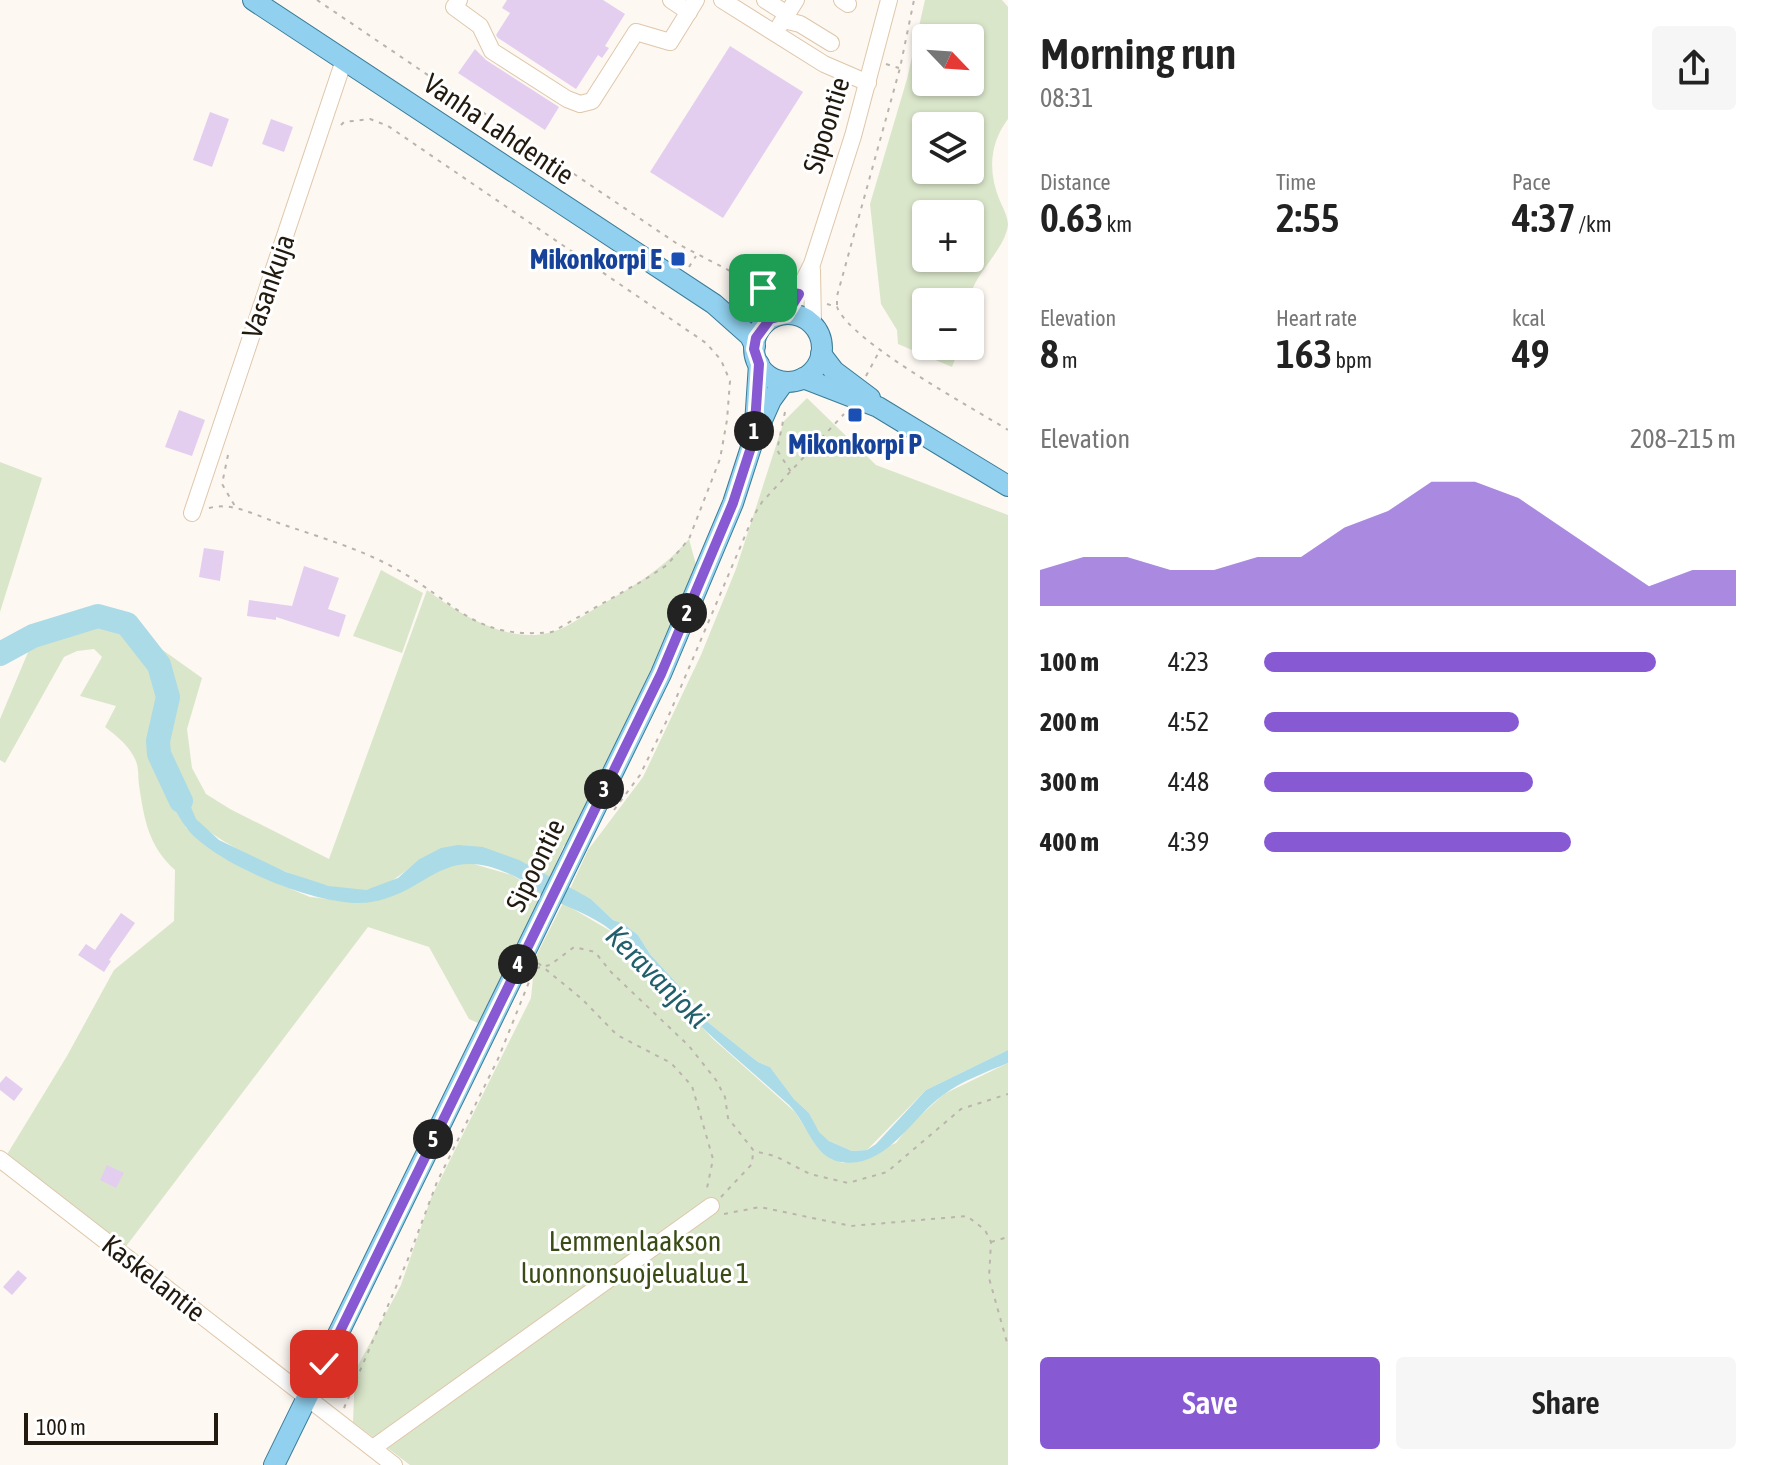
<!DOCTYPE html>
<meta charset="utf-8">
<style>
body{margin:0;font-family:"Asap Condensed",sans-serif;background:#f6f6f6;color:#222;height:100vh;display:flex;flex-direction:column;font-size:30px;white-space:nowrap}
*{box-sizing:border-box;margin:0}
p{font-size:26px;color:#767676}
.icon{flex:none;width:44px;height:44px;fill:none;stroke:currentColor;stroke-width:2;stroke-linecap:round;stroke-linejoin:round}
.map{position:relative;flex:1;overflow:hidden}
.sheet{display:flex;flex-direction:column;background:#fff;width:760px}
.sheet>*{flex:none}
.needle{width:52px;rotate:115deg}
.tools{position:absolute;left:912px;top:24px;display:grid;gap:16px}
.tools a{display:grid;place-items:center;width:72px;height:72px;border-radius:8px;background:#fff;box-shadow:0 2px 6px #0004;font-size:40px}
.scale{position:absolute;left:24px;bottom:20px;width:194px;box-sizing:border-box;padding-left:8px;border:4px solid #221a0f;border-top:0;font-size:22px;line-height:28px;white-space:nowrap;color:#221a0f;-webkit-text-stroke:6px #fff;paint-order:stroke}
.pin{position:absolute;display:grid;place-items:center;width:68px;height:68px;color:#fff;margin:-34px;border-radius:16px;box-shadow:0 4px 12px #0006}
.km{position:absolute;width:40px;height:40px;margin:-20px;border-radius:50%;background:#222;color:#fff;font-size:22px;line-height:40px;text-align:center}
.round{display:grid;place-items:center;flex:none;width:84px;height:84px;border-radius:8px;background:#f6f6f6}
.headline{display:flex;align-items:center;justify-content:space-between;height:136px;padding:0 32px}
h1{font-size:44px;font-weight:600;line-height:60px}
.figures{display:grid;grid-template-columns:repeat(3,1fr);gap:12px;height:136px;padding:8px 32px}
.figures div{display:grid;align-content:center}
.figures b{font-size:40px;font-weight:600}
.figures small{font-size:22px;font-weight:400}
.figures p{font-size:22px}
.chart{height:224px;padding:16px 32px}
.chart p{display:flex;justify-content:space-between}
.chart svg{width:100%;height:144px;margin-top:8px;fill:#875ad3;opacity:.7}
.action{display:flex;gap:16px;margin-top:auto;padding:16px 32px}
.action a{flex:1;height:92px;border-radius:8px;background:#875ad3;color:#fff;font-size:32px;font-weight:600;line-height:92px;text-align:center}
.action a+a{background:#f6f6f6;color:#222}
ul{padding:0 32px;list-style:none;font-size:26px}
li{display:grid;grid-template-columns:128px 96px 1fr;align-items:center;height:60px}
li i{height:20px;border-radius:10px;background:#875ad3}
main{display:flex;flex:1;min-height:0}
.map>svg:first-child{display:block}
.green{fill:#dae6ca;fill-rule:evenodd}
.water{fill:#abdbe6}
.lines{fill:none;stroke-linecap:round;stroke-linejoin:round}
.river{stroke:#abdbe6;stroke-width:24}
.building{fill:#e4cef0}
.minor-casing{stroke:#dfc7aa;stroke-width:18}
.major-casing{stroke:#3a7c98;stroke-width:22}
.path{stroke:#bab4ad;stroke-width:2;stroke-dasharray:4 6;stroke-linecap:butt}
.minor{stroke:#fff;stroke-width:16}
.major{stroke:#91d0ee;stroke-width:20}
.route-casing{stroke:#fff;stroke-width:16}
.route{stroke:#875ad3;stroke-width:10}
.transit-dot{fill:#1a4fb4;stroke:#fff;stroke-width:3}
.labels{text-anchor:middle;stroke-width:6;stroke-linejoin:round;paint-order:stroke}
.street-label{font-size:28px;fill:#221a0f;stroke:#fff}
.transit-label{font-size:28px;font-weight:bold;fill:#164399;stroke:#fff;text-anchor:end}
.park-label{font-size:28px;fill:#3a4c16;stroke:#fff}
.water-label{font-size:30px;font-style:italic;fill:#215f6b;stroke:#fff}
</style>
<main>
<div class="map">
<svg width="1008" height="1465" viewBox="0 0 1008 1465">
<rect width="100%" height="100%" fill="#fdf8f2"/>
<g class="green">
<path d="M 925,0 L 1002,0 L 1008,7 L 1008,119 C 989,144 988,173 1000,201 C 1003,208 1008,217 1008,225 C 1004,252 975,271 968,302 L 926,302 L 926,346 L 960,346 L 952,367 L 898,344 L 897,330 L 881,304 L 870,204 L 907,79 ZM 926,38 L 970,38 L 970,82 L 926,82 ZM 926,126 L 970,126 L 970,170 L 926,170 ZM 926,214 L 970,214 L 970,258 L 926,258 Z"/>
<path d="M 807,398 L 876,465 L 1008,515 L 1008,1050 L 926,1090 L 867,1150 L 852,1151 L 829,1141 L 818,1132 L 809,1113 L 794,1099 L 770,1067 L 758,1062 L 700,1016 L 693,1001 L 650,954 L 638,935 L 624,924 L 613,920 L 591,899 L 570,889 L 588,850 L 643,777 L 701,655 L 736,569 L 784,421 Z"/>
<path d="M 0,462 L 42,478 L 0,612 Z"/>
<path d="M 689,539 L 698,572 L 572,852 L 564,845 L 550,878 L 507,856 L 418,860 C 403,874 387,887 366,890 C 327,896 225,849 198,822 C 188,811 186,796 181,783 C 176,773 167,763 161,752 L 170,697 L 162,663 L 143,636 L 202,678 L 187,729 L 192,768 L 206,794 L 230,809 L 329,859 L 427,590 C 459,614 509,645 552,632 C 570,627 589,611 606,602 C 638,584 664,567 689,539 Z"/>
<path d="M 381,570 L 423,593 L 402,653 L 353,636 Z"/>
<path d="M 98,619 L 125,627 L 157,667 L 165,697 L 156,739 L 160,777 L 186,828 L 246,870 L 310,897 L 348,901 L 452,864 L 470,863 L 512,875 L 543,894 L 478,1023 L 469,1019 L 429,947 L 368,927 L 121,1253 L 3,1161 L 67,1056 L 114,970 L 174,921 L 175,870 C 148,846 144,818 139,785 C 138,777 139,767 135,759 C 129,746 117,736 105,727 L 116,706 L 80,696 L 102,657 L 94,649 L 77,651 L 64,657 L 5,763 L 0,760 L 0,719 L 34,638 Z"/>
<path d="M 563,903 L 614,933 L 634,952 L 712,1038 L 795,1112 L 817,1146 L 831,1159 L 843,1163 L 896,1143 L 909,1126 L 944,1094 L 1008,1063 L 1008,1465 L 410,1465 L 353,1422 L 355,1371 L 401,1285 L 431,1198 L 531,998 L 535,958 Z"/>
</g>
<path class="water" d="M 170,769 L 180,781 L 196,819 L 219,840 L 286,872 L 329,886 L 366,890 L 398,878 L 418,860 L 441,848 L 458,845 L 483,847 L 519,860 L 591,899 L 613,920 L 624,924 L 638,935 L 650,954 L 693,1001 L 700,1016 L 758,1062 L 770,1067 L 794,1099 L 809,1113 L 819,1132 L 829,1141 L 852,1151 L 867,1150 L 876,1144 L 926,1090 L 1008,1050 L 1008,1063 C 986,1072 962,1081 943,1095 C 912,1117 886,1170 840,1162 C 813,1157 807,1122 789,1105 C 753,1072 715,1042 682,1007 C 658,982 639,952 612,931 C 591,914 565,907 542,894 C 532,888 523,880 512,875 C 442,842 430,892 371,902 C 325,910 212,864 185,826 C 175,812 168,793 160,777 Z"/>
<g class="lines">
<path class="river" d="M 0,654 L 33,636 L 98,616 L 127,624 L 159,665 L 168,697 L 158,741 L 159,754 L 181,801"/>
</g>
<g class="building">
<path d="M 507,0 L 603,0 L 625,14 L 605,46 L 609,48 L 602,58 L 598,55 L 576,89 L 498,38 L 496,35 L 510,13 L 502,8 Z"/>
<path d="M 730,46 L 803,92 L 723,218 L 650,172 Z"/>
<path d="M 475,49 L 486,60 L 559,107 L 545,130 L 458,73 Z"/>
<path d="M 210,112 L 229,119 L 212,167 L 193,160 Z"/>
<path d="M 271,119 L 293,127 L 284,152 L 262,144 Z"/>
<path d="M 179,410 L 205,420 L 192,456 L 165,447 Z"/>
<path d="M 204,548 L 224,551 L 220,581 L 199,577 Z"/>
<path d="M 304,566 L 339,578 L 328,609 L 346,615 L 339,637 L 276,617 L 276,620 L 247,616 L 249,600 L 292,606 Z"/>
<path d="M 121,913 L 135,923 L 109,960 L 111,961 L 104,972 L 78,955 L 86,944 L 95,950 Z"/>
<path d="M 6,1076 L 23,1089 L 14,1101 L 0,1090 L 0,1083 Z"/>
<path d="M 107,1165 L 124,1173 L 116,1188 L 100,1180 Z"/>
<path d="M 18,1270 L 27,1278 L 12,1295 L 3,1287 Z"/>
</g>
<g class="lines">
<defs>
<g id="minor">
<path d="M 459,0 L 454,7 L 480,26 L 492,51 L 567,99 L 580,104 L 592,101 L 636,32 L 670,42 L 696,0"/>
<path d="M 671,0 L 689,12"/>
<path d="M 722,0 L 824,64 L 868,83"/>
<path d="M 765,0 L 787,14"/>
<path d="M 842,0 L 848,4"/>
<path d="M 784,20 L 800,24 L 831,43"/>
<path d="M 780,25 L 796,0"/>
<path d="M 812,270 L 813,325"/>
<path d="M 786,315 L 812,264 L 853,136 L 889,0"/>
<path d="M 192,513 L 344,60"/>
<path d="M 0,1159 L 394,1465"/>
<path d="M 373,1448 L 711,1206"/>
</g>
<g id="major">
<path d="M 253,0 L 714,304 L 750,336 L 755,346"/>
<circle cx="788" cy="348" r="34"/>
<path d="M 821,354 L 834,371 L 870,398"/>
<path d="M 803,378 L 878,407 L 1008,486"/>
<path d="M 755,424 L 759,364"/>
<path d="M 274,1465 L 661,674 L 733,503 L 754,438 L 771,400 L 784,382"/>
</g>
</defs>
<use href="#minor" class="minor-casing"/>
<use href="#major" class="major-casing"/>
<g class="path">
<path d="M 317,0 L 676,243 L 763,288 L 783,290"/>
<path d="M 886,64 L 899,68"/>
<path d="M 689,267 L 696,256"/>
<path d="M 827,304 L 837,307 C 851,342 971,407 1008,430"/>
<path d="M 837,305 L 837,296 L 900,68 L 914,0"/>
<path d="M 866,376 L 880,350"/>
<path d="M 785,412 L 777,450 L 791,472"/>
<path d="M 228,455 L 222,484 L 236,508"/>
<path d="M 209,508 C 231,502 253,514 273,521 C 315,536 360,548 398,570 C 458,604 474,640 552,632 L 644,580 L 667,565 L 689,539 L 720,459 L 727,420 L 730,381 L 721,360 L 706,343 L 388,126 L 370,119 L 344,122 L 338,128"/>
<path d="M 614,810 L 640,775 L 666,722 L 753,517 L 762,502 L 844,414"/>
<path d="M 538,963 L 582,999 L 617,1035 L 671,1063 L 692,1086 L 713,1159 L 706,1193"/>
<path d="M 536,968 L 550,965 L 574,947 L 595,952 L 611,972 L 689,1046 L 716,1080 L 725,1097 L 728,1118 L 754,1151 L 775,1156 L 810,1174 L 848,1183 L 887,1172 L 961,1109 L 1008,1094"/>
<path d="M 721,1197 L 752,1164 L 753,1152"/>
<path d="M 724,1214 L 760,1207 L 851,1226 L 967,1216 L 985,1230 L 991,1242 L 989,1278 L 1008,1346"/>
<path d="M 991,1242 L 1008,1237"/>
<path d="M 344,1408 L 408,1259 L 437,1182 L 498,1059 L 529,982"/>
</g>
<use href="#minor" class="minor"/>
<use href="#major" class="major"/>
</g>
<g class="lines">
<defs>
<path id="route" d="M 324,1364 L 661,674 L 733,503 L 754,438 L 759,364 L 754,349 L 756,338 L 770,319 L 786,315 L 799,294 L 763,288"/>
</defs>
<use href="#route" class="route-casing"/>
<use href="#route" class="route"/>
</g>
<g class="transit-dot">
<rect x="670" y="251" width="16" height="16" rx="4"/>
<rect x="847" y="407" width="16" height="16" rx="4"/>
</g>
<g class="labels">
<g class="street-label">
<text transform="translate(826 125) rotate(-73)" y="10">Sipoontie</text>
<text transform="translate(499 129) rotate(34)" y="10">Vanha Lahdentie</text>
<text transform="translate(268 286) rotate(-71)" y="10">Vasankuja</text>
<text transform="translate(535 865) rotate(-64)" y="10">Sipoontie</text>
<text transform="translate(154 1278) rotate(38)" y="10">Kaskelantie</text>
</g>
<g class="transit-label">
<text x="662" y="269">Mikonkorpi E</text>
<text x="855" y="454" text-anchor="middle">Mikonkorpi P</text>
</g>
<g class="park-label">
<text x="635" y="1251">Lemmenlaakson<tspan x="635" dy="32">luonnonsuojelualue 1</tspan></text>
</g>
<g class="water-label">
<text transform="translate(657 977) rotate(45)" y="10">Keravanjoki</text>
</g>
</g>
</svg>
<div class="tools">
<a><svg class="needle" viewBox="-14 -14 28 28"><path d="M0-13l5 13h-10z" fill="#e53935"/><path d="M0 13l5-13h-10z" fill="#767676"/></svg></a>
<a><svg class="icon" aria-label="layers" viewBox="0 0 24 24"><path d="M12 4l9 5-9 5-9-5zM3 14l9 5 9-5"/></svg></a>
<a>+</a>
<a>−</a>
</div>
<div class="scale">100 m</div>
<div class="pin" style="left:763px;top:288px;background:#1e9e55"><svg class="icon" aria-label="arrive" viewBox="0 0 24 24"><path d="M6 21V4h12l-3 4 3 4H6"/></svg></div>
<div class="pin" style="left:324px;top:1364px;background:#d93025"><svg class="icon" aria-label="check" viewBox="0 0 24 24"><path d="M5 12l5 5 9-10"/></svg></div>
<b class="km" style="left:754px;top:431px">1</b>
<b class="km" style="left:687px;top:613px">2</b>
<b class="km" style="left:604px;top:789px">3</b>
<b class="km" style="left:518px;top:964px">4</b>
<b class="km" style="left:433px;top:1139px">5</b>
</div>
<section class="sheet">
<div class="headline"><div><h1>Morning run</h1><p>08:31</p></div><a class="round"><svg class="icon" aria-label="share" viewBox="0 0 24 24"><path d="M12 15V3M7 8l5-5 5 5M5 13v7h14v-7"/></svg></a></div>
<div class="figures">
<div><p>Distance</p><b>0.63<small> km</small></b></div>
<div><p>Time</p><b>2:55</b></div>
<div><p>Pace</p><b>4:37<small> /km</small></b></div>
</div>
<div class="figures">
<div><p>Elevation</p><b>8<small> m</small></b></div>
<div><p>Heart rate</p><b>163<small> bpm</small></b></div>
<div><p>kcal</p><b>49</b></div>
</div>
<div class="chart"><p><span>Elevation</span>208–215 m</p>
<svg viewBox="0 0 160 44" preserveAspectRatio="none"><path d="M0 44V33L10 29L20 29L30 33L40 33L50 29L60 29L70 20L80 15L90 6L100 6L110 11L120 20L130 29L140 38L150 33L160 33V44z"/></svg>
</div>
<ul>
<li><b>100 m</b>4:23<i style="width:83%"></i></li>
<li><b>200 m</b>4:52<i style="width:54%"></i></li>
<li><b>300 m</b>4:48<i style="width:57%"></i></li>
<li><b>400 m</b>4:39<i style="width:65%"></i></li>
</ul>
<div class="action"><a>Save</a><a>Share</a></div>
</section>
</main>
